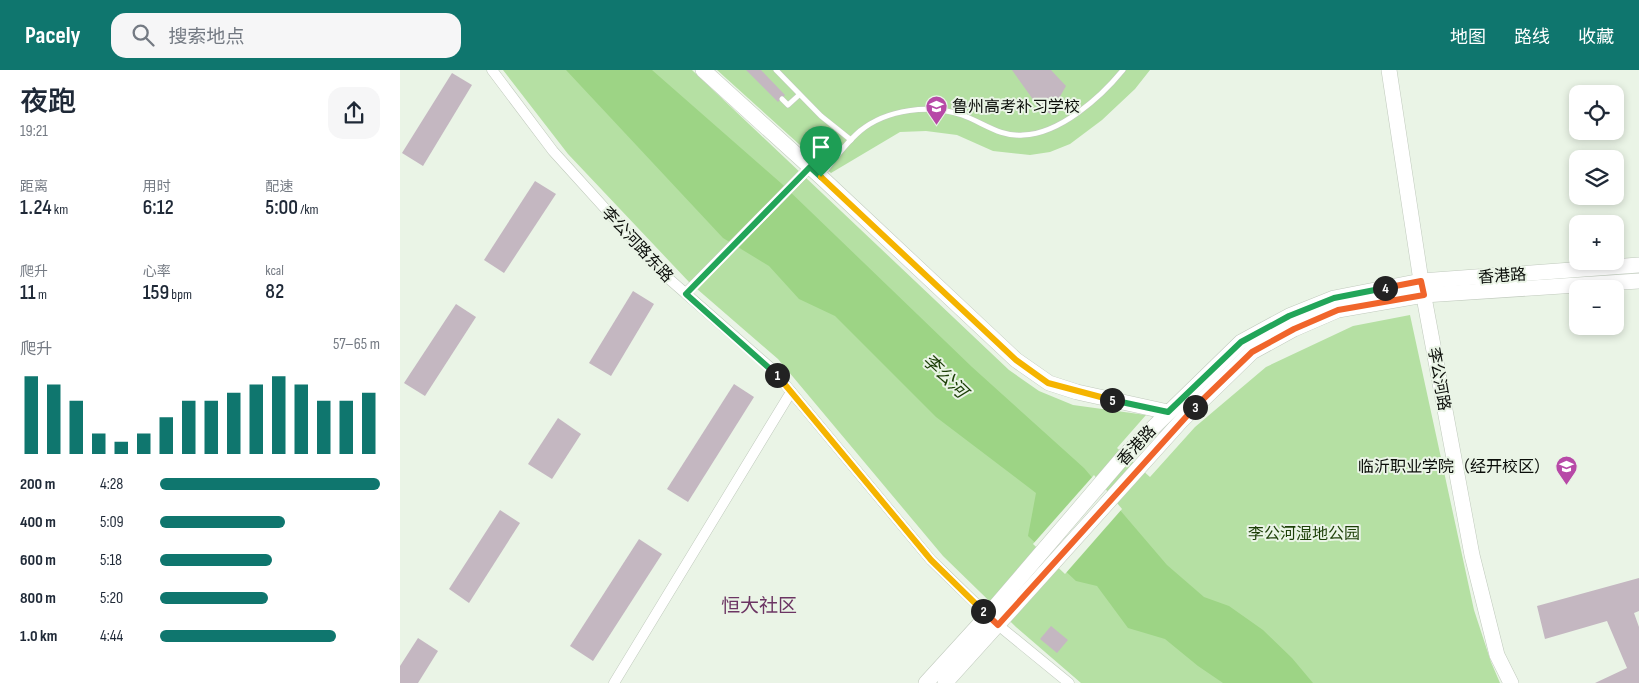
<!DOCTYPE html>
<html lang="zh">
<meta charset="utf-8">
<style>
body{margin:0;font-family:"Sofia Sans Condensed","Noto Sans SC",sans-serif;background:#f6f6f7;color:#1f2937;height:100vh;display:flex;flex-direction:column;font-size:19px;white-space:nowrap}
*{box-sizing:border-box;margin:0}
p{font-size:16px;color:#747a83}
.icon{flex:none;width:28px;height:28px;fill:none;stroke:currentColor;stroke-width:2;stroke-linecap:round;stroke-linejoin:round}
.map{position:relative;flex:1;overflow:hidden}
.sheet{display:flex;flex-direction:column;background:#fff;width:400px}
.sheet>*{flex:none}
.buttons{position:absolute;left:1169px;top:15px;display:grid;gap:10px}
.buttons a{display:grid;place-items:center;width:55px;height:55px;border-radius:10px;background:#fff;box-shadow:0 2px 8px #0003;font-size:25px}
.pin{position:absolute;display:grid;place-items:center;width:42px;height:42px;color:#fff;margin:-51px -21px;border-radius:50% 50% 50% 0;rotate:-45deg;box-shadow:0 0 5px #0007}
.pin .icon{rotate:45deg}
.km{position:absolute;width:25px;height:25px;margin:-12px;border-radius:50%;background:#222;color:#fff;font-size:14px;line-height:25px;text-align:center}
.round{display:grid;place-items:center;flex:none;width:52px;height:52px;border-radius:15px;background:#f6f6f7}
.overview{display:flex;align-items:center;justify-content:space-between;height:85px;padding:0 20px}
h1{font-size:28px;font-weight:600;line-height:38px}
.stats{display:grid;grid-template-columns:repeat(3,1fr);gap:8px;height:85px;padding:5px 20px}
.stats div{display:grid;align-content:center}
.stats b{font-size:21px;font-weight:600}
.stats small{font-size:14px;font-weight:400}
.stats p{font-size:14px}
.chart{height:140px;padding:10px 20px}
.chart p{display:flex;justify-content:space-between}
.chart svg{width:100%;height:90px;margin-top:5px;stroke:#0f766e;stroke-width:6}
ul{padding:0 20px;list-style:none;font-size:16px}
li{display:grid;grid-template-columns:80px 60px 1fr;align-items:center;height:38px}
li i{height:12px;border-radius:6px;background:#0f766e}
header{display:flex;align-items:center;gap:30px;box-sizing:border-box;height:70px;padding:0 25px;background:#0f766e;color:#fff}
header strong{font-size:24px}
nav{display:flex;gap:28px;margin-inline-start:auto;font-size:18px}
.search{width:350px;height:45px;background:#f6f6f7;display:flex;align-items:center;gap:12px;box-sizing:border-box;padding:0 18px;border-radius:15px;color:#747a83;font-size:19px}
main{display:flex;flex:1;min-height:0}
.map>svg:first-child{display:block}
.green{fill:#b5e0a3}
.water{fill:#9dd485}
.pier{fill:#eaf4e6}
.building{fill:#c4b7c1}
.lines{fill:none;stroke-linecap:round;stroke-linejoin:round}
.lane-casing{stroke:#c0cabd;stroke-width:6}
.street-casing{stroke:#c0cabd;stroke-width:11}
.secondary-casing{stroke:#c0cabd;stroke-width:16}
.lane{stroke:#fff;stroke-width:5}
.street{stroke:#fff;stroke-width:10}
.secondary{stroke:#fff;stroke-width:15}
.split-1-casing{stroke:#fff;stroke-width:10}
.split-2-casing{stroke:#fff;stroke-width:10}
.split-3-casing{stroke:#fff;stroke-width:10}
.split-4-casing{stroke:#fff;stroke-width:10}
.split-5-casing{stroke:#fff;stroke-width:10}
.split-6-casing{stroke:#fff;stroke-width:10}
.split-1{stroke:#22a559;stroke-width:6}
.split-2{stroke:#f5b400;stroke-width:6}
.split-3{stroke:#f0652b;stroke-width:6}
.split-4{stroke:#f0652b;stroke-width:6}
.split-5{stroke:#22a559;stroke-width:6}
.split-6{stroke:#f5b400;stroke-width:6}
.labels{text-anchor:middle;stroke-width:4;stroke-linejoin:round;paint-order:stroke}
.poi-label{font-size:16px;fill:#0a0d09;stroke:#eaf4e6;text-anchor:start}
.street-label{font-size:16px;fill:#0a0d09;stroke:#eaf4e6}
.park-label{font-size:16px;fill:#1b3e06;stroke:#eaf4e6}
.water-label{font-size:18px;font-style:italic;fill:#1b3e06;stroke:#eaf4e6}
.quarter-label{font-size:19px;fill:#6c3563;stroke:#eaf4e6}
</style>
<header>
<strong>Pacely</strong>
<div class="search"><svg class="icon" aria-label="search" viewBox="0 0 24 24"><circle cx="10" cy="10" r="6"/><path d="M15 15l6 6"/></svg>搜索地点</div>
<nav><a>地图</a><a>路线</a><a>收藏</a></nav>
</header>
<main>
<section class="sheet">
<div class="overview"><div><h1>夜跑</h1><p>19:21</p></div><a class="round"><svg class="icon" aria-label="share" viewBox="0 0 24 24"><path d="M12 15V3M7 8l5-5 5 5M5 13v7h14v-7"/></svg></a></div>
<div class="stats">
<div><p>距离</p><b>1.24<small> km</small></b></div>
<div><p>用时</p><b>6:12</b></div>
<div><p>配速</p><b>5:00<small> /km</small></b></div>
</div>
<div class="stats">
<div><p>爬升</p><b>11<small> m</small></b></div>
<div><p>心率</p><b>159<small> bpm</small></b></div>
<div><p>kcal</p><b>82</b></div>
</div>
<div class="chart"><p><span>爬升</span>57–65 m</p>
<svg viewBox="0 0 160 44" preserveAspectRatio="none"><path d="M5 44V6M15 44V10M25 44V18M35 44V34M45 44V38M55 44V34M65 44V26M75 44V18M85 44V18M95 44V14M105 44V10M115 44V6M125 44V10M135 44V18M145 44V18M155 44V14"/></svg>
</div>
<ul>
<li><b>200 m</b>4:28<i style="width:100%"></i></li>
<li><b>400 m</b>5:09<i style="width:57%"></i></li>
<li><b>600 m</b>5:18<i style="width:51%"></i></li>
<li><b>800 m</b>5:20<i style="width:49%"></i></li>
<li><b>1.0 km</b>4:44<i style="width:80%"></i></li>
</ul>
</section>
<div class="map">
<svg width="1239" height="613" viewBox="0 0 1239 613">
<rect width="100%" height="100%" fill="#eaf4e6"/>
<g class="green">
<path d="M 103,0 L 292,0 L 609,300 L 639,321 L 673,335 L 746,345 L 717,378 L 750,407 L 795,357 L 866,297 L 953,256 L 1010,245 L 1074,540 L 1091,592 L 1100,613 L 681,613 L 616,557 L 543,486 L 378,289 L 289,212 L 168,84 Z"/>
<path d="M 317,0 L 750,0 L 735,19 L 702,50 L 670,74 L 650,82 L 630,85 L 593,81 L 557,65 L 526,61 L 500,62 L 431,103 Z"/>
</g>
<path class="water" d="M 166,0 L 252,0 L 382,114 L 572,297 L 684,398 L 767,495 L 804,527 L 829,536 L 863,560 L 892,588 L 913,613 L 823,613 L 798,596 L 765,569 L 728,558 L 697,516 L 676,511 L 628,466 L 636,423 L 536,347 L 435,246 L 399,229 L 369,196 L 323,168 Z"/>
<path class="pier" d="M 694,405 L 722,439 L 665,504 L 633,474 Z"/>
<g class="building">
<path d="M 346,0 L 361,0 L 385,25 L 378,32 Z"/>
<path d="M 612,0 L 651,0 L 666,16 L 650,44 L 634,31 Z"/>
<path d="M 52,3 L 72,15 L 23,96 L 2,83 Z"/>
<path d="M 135,111 L 156,124 L 104,203 L 84,190 Z"/>
<path d="M 233,221 L 254,234 L 211,306 L 189,293 Z"/>
<path d="M 56,234 L 76,247 L 25,326 L 4,313 Z"/>
<path d="M 334,314 L 354,327 L 288,432 L 267,419 Z"/>
<path d="M 158,348 L 181,364 L 152,409 L 128,394 Z"/>
<path d="M 100,440 L 120,453 L 69,533 L 49,519 Z"/>
<path d="M 239,469 L 262,484 L 193,591 L 170,576 Z"/>
<path d="M 1239,508 L 1239,541 L 1234,543 L 1239,557 L 1239,613 L 1195,613 L 1227,598 L 1207,551 L 1145,569 L 1137,536 Z"/>
<path d="M 651,556 L 668,570 L 657,583 L 640,569 Z"/>
<path d="M 18,568 L 38,581 L 18,613 L 0,613 L 0,596 Z"/>
</g>
<g class="lines">
<defs>
<g id="lane">
<path d="M 376,0 L 421,46 L 451,70"/>
<path d="M 382,29 L 388,35 L 399,25"/>
<path d="M 423,104 C 434,89 446,73 460,61 C 487,39 530,34 562,45 C 584,53 600,67 623,65 C 660,64 701,27 723,0"/>
</g>
<g id="street">
<path d="M 92,0 L 153,81 L 268,208 L 373,300 L 531,490 L 598,555 L 669,613"/>
<path d="M 286,223 L 410,97"/>
<path d="M 214,613 L 391,322"/>
</g>
<g id="secondary">
<path d="M 303,0 L 421,107 L 616,290 L 649,313 L 677,322 L 768,342"/>
<path d="M 989,0 L 1021,211 L 1072,485 L 1097,585 L 1111,613"/>
<path d="M 526,613 L 588,545 L 725,385 L 841,272 L 889,246 L 934,228 L 1021,211 L 1239,195"/>
<path d="M 545,613 L 782,350 L 852,282 L 894,259 L 938,240 L 1024,225 L 1239,211"/>
</g>
</defs>
<use href="#lane" class="lane-casing"/>
<use href="#street" class="street-casing"/>
<use href="#secondary" class="secondary-casing"/>
<use href="#lane" class="lane"/>
<use href="#street" class="street"/>
<use href="#secondary" class="secondary"/>
</g>
<g class="lines">
<defs>
<path id="split-1" d="M 377,305 L 286,224 L 410,97 L 421,107"/>
<path id="split-2" d="M 377,305 L 531,490 L 583,541"/>
<path id="split-3" d="M 583,541 L 598,555 L 795,337"/>
<path id="split-4" d="M 795,337 L 852,282 L 894,259 L 938,240 L 1024,225 L 1021,211 L 985,218"/>
<path id="split-5" d="M 712,330 L 768,342 L 841,272 L 889,246 L 934,228 L 985,218"/>
<path id="split-6" d="M 421,107 L 616,290 L 648,313 L 712,330"/>
</defs>
<use href="#split-1" class="split-1-casing"/>
<use href="#split-2" class="split-2-casing"/>
<use href="#split-3" class="split-3-casing"/>
<use href="#split-4" class="split-4-casing"/>
<use href="#split-5" class="split-5-casing"/>
<use href="#split-6" class="split-6-casing"/>
<use href="#split-1" class="split-1"/>
<use href="#split-2" class="split-2"/>
<use href="#split-3" class="split-3"/>
<use href="#split-4" class="split-4"/>
<use href="#split-5" class="split-5"/>
<use href="#split-6" class="split-6"/>
</g>
<defs>
<symbol id="school-pin" viewBox="-11 -11 22 30"><path d="M0 17L-7.5 6A9.5 9.5 0 1 1 7.5 6Z" fill="#b749a7" stroke="#eaf4e6"/><path d="M0-5L7-2L0 1L-7-2ZM-4 1L0 2.5L4 1V4Q0 6-4 4Z" fill="#fff"/></symbol>
</defs>
<g fill-rule="evenodd">
<use href="#school-pin" x="524" y="24" width="25" height="34"/>
<use href="#school-pin" x="1154" y="384" width="25" height="34"/>
</g>
<g class="labels">
<g class="poi-label">
<text x="552" y="42">鲁州高考补习学校</text>
<text x="1150" y="402" text-anchor="end">临沂职业学院（经开校区）</text>
</g>
<g class="street-label">
<text transform="translate(238 174) rotate(47)" y="6">李公河路东路</text>
<text transform="translate(1102 205) rotate(-4)" y="6">香港路</text>
<text transform="translate(1040 309) rotate(80)" y="6">李公河路</text>
<text transform="translate(736 375) rotate(-47)" y="6">香港路</text>
</g>
<g class="park-label">
<text x="904" y="469">李公河湿地公园</text>
</g>
<g class="water-label">
<text transform="translate(545 306) rotate(44)" y="6">李公河</text>
</g>
<g class="quarter-label">
<text x="359" y="542">恒大社区</text>
</g>
</g>
</svg>
<div class="buttons">
<a><svg class="icon" aria-label="locate" viewBox="0 0 24 24"><circle cx="12" cy="12" r="6"/><path d="M12 2v4M12 18v4M2 12h4M18 12h4"/></svg></a>
<a><svg class="icon" aria-label="layers" viewBox="0 0 24 24"><path d="M12 4l9 5-9 5-9-5zM3 14l9 5 9-5"/></svg></a>
<a>+</a>
<a>−</a>
</div>
<div class="pin" style="left:421px;top:107px;background:#1e9e55"><svg class="icon" aria-label="arrive" viewBox="0 0 24 24"><path d="M6 21V4h12l-3 4 3 4H6"/></svg></div>
<b class="km" style="left:377px;top:305px">1</b>
<b class="km" style="left:583px;top:541px">2</b>
<b class="km" style="left:795px;top:337px">3</b>
<b class="km" style="left:985px;top:218px">4</b>
<b class="km" style="left:712px;top:330px">5</b>
</div>
</main>
